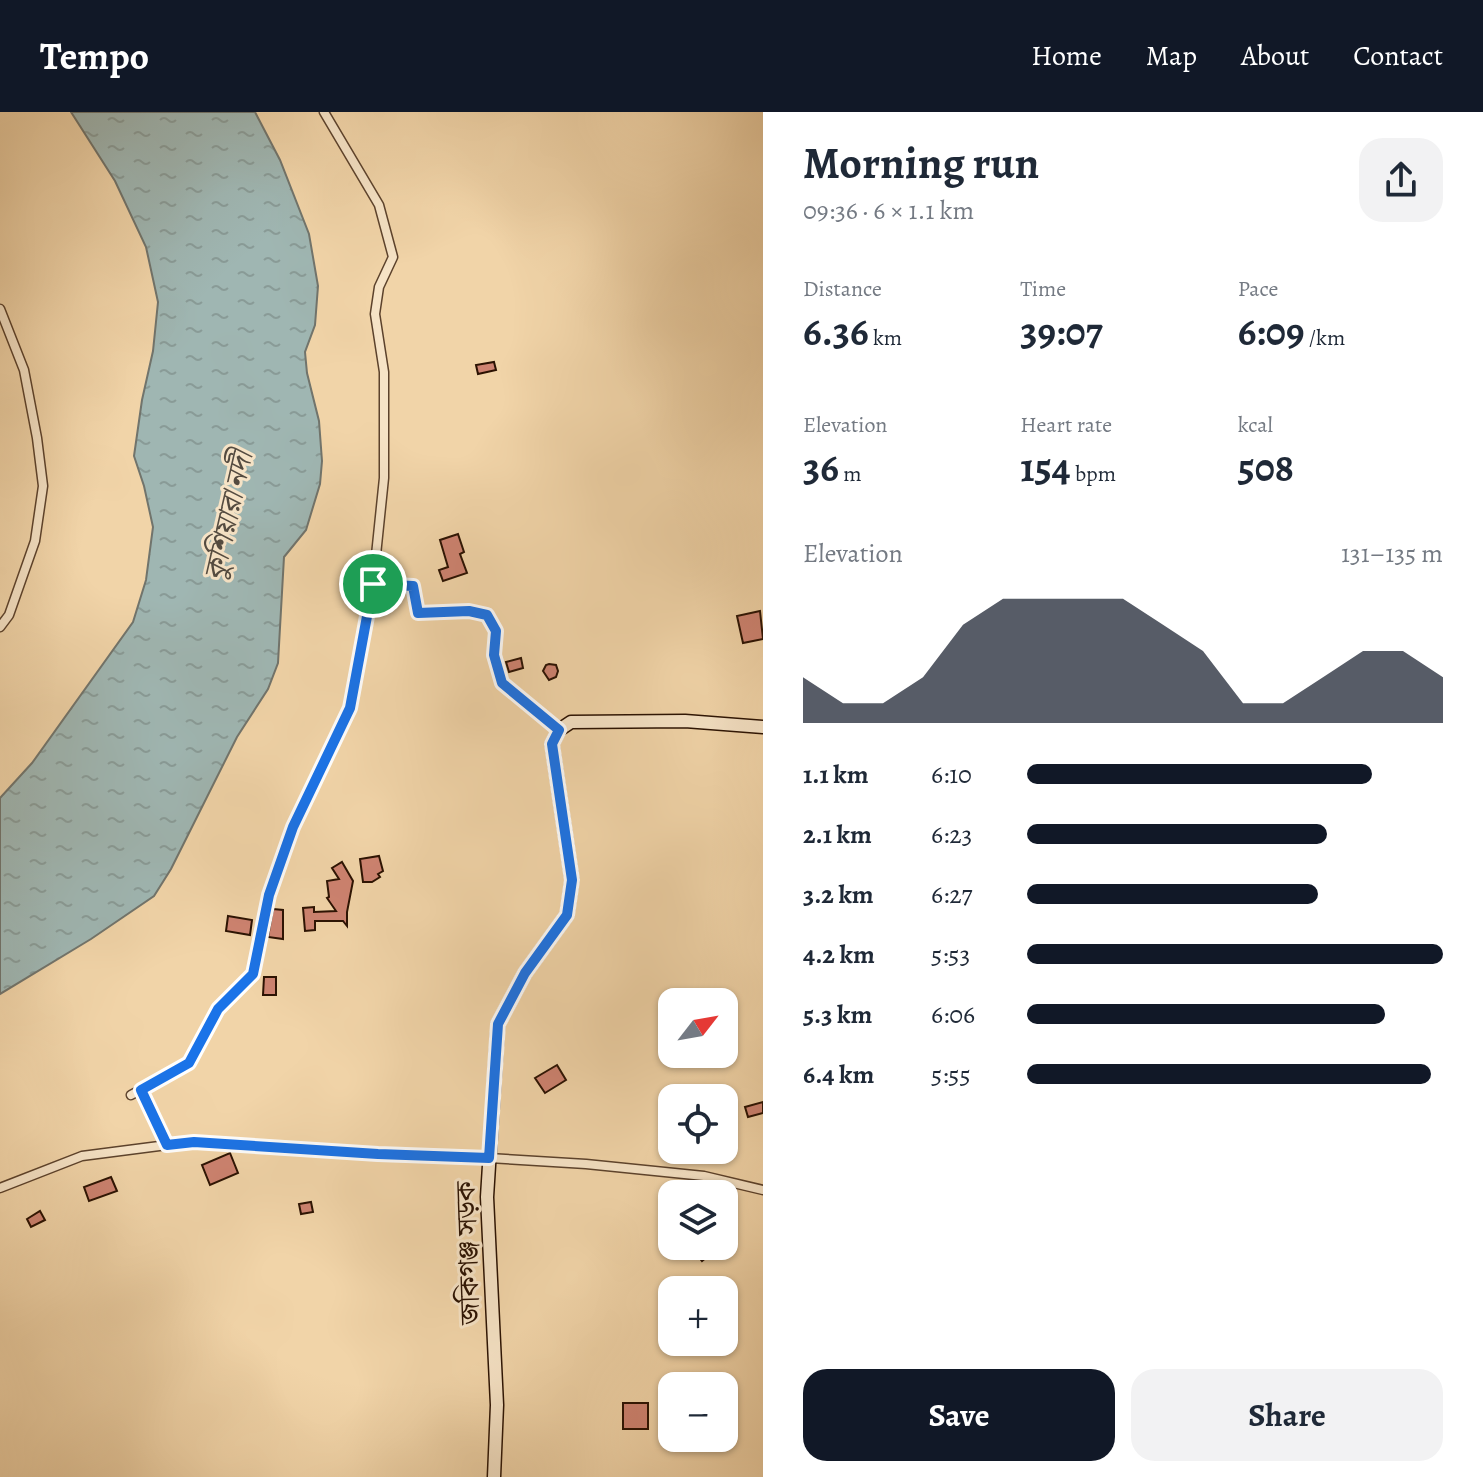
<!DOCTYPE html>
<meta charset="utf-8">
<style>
body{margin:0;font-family:Alegreya,"Noto Serif Bengali",serif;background:#f2f2f3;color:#1f2937;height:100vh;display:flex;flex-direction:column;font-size:30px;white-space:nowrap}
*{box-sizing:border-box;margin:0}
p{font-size:26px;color:#747a83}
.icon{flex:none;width:44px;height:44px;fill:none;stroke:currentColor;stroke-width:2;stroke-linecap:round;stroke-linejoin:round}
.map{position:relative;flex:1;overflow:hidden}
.drawer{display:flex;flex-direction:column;background:#fff;width:720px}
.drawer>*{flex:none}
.needle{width:52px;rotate:59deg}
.controls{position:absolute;left:658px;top:876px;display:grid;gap:16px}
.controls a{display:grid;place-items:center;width:80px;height:80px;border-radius:16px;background:#fff;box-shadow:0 2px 6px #0004;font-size:40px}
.pin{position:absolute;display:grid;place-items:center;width:68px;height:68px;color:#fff;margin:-34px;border:4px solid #fff;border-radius:50%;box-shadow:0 2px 8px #0007}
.round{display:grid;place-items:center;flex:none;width:84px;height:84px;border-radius:24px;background:#f2f2f3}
.head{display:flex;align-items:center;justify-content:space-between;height:136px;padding:0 40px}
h1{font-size:44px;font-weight:700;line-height:60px}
.figures{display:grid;grid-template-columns:repeat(3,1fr);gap:12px;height:136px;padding:8px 40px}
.figures div{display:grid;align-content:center}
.figures b{font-size:40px;font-weight:700}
.figures small{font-size:22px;font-weight:400}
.figures p{font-size:22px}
.chart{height:224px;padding:16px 40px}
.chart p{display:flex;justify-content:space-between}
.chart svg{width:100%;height:144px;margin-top:8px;fill:#111827;opacity:.7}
.primary-button{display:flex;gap:16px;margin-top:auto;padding:16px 40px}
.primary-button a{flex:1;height:92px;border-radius:24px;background:#111827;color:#fff;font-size:32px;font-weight:700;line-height:92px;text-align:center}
.primary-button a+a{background:#f2f2f3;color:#1f2937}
ul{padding:0 40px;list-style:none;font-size:26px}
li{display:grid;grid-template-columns:128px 96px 1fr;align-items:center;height:60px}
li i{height:20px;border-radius:10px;background:#111827}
header{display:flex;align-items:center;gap:48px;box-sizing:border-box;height:112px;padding:0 40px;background:#111827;color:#fff}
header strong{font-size:38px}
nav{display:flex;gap:44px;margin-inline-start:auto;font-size:28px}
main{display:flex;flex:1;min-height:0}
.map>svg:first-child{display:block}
.water{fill:url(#water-ripples);stroke:#71746c;stroke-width:2}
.building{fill:#ce8371;stroke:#2b1202;stroke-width:2}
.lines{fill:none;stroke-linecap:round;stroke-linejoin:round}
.street-casing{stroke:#5c422c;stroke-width:11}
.secondary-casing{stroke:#2b1202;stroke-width:15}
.street{stroke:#f6e3c6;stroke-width:8}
.secondary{stroke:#f6e3c6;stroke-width:12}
.route-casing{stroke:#fff;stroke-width:16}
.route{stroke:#1a73e8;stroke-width:10}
.labels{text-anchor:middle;stroke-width:6;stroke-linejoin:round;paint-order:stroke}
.street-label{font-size:28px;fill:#2b1202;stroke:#f6e3c6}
.water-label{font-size:30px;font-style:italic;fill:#544b40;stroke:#f6e3c6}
</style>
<header>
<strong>Tempo</strong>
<nav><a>Home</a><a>Map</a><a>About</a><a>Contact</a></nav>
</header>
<main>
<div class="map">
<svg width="763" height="1365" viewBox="0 0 763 1365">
<defs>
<pattern id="water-ripples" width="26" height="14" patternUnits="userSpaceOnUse" patternTransform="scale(2)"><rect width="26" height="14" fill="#9fb6b2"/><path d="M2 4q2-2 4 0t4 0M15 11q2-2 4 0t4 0" fill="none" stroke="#899b97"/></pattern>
</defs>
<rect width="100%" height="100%" fill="#f1d4a8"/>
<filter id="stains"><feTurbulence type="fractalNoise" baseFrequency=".0025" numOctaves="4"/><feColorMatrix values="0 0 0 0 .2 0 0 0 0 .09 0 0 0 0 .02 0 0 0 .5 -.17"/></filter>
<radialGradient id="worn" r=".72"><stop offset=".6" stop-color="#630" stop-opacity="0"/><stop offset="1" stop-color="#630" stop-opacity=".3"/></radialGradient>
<path class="water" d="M 71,0 L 255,0 L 280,48 L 309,122 L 318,174 L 315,213 L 305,240 L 307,261 L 319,309 L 322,349 L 320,372 L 306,418 L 284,445 L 278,551 L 268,577 L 237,625 L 171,757 L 154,784 L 91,827 L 0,882 L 0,686 L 32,651 L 133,510 L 146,468 L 153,415 L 144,374 L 134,344 L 142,288 L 153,239 L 158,190 L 146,135 L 115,69 Z"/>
<g class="building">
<path d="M 494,250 L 496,258 L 478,262 L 476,253 Z"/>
<path d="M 458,422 L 464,440 L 460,442 L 467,461 L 443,469 L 439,458 L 448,455 L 440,428 Z"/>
<path d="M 760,499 L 763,527 L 743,531 L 737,504 Z"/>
<path d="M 521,546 L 523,556 L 509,560 L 506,550 Z"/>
<path d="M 549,552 L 556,553 L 558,559 L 556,565 L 549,568 L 543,559 L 546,553 Z"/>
<path d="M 379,744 L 383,759 L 378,762 L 380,765 L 372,770 L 363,770 L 360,747 Z"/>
<path d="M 342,750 L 353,769 L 347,800 L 347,814 L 343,809 L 315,809 L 315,818 L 305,819 L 303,796 L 314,795 L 314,800 L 336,799 L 327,786 L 329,785 L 327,769 L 339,767 L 332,756 Z"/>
<path d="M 273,797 L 283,798 L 283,827 L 268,825 Z"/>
<path d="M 228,804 L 252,808 L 250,823 L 226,819 Z"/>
<path d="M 264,865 L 276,865 L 276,883 L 263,883 Z"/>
<path d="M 557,953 L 566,968 L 545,981 L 535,966 Z"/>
<path d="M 763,990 L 763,1001 L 748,1005 L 745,995 Z"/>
<path d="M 230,1041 L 238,1061 L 210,1073 L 202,1053 Z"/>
<path d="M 111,1065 L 117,1079 L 89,1089 L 84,1075 Z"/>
<path d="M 311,1090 L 313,1100 L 301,1102 L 299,1092 Z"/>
<path d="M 40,1099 L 45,1108 L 31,1115 L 27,1107 Z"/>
<path d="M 690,1134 L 720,1134 L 702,1149 Z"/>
<rect x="623" y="1291" width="25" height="26"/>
</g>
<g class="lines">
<defs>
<g id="street">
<path d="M 324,0 L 379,93 L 393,145 L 379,175 L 375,202 L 384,260 L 384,366 L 373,472 L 413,474 L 418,501 L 469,499 L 487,503 L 496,519 L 494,543 L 502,571 L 559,618"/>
<path d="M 0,197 L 24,258 L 37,326 L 43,374 L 35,429 L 9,503 L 0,515"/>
<path d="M 141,978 L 167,1033 L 194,1030 L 378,1042 L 489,1046 L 586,1052 L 704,1064 L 763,1078"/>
<path d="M 131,983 L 189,951 L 218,897 L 253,862 L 269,783 L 293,715 L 350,596 L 373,472"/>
<path d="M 0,1076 L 82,1044 L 167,1033"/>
</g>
<path id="secondary" d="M 494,1365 L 497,1293 L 487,1085 L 498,912 L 525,861 L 567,803 L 572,768 L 552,632 L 559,618 L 571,610 L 685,609 L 763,615"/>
</defs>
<use href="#street" class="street-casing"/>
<use href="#secondary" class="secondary-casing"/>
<use href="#street" class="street"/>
<use href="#secondary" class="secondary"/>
</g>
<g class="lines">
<defs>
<path id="route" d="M 373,472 L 413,474 L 418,501 L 469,499 L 487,503 L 496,519 L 494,543 L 502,571 L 559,618 L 552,632 L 572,768 L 567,803 L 525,861 L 498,912 L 489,1046 L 378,1042 L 194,1030 L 167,1033 L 141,978 L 189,951 L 218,897 L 253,862 L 269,783 L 293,715 L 350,596 Z"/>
</defs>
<use href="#route" class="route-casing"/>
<use href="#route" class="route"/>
</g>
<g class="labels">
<g class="street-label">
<text transform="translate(467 1141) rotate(-92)" y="10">জকিগঞ্জ সড়ক</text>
</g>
<g class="water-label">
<text transform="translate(228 404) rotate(-77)" y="10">কুশিয়ারা নদী</text>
</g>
</g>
<rect width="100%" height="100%" filter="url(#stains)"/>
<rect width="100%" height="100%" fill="url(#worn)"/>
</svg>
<div class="controls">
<a><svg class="needle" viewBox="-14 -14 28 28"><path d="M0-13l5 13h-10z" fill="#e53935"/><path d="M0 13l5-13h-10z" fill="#747a83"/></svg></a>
<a><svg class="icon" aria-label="locate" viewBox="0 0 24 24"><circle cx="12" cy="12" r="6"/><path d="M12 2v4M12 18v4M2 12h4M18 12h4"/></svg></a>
<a><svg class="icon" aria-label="layers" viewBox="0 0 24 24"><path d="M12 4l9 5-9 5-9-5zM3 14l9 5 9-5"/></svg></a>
<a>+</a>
<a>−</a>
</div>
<div class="pin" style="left:373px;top:472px;background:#1e9e55"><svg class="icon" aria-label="arrive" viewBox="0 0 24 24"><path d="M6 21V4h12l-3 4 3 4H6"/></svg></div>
</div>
<section class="drawer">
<div class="head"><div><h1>Morning run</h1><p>09:36 · 6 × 1.1 km</p></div><a class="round"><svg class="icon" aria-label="share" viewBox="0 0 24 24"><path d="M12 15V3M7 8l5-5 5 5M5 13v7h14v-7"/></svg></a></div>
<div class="figures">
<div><p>Distance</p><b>6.36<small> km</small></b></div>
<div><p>Time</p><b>39:07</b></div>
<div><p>Pace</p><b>6:09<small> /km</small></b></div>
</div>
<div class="figures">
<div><p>Elevation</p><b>36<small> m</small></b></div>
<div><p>Heart rate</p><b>154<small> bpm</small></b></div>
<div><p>kcal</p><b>508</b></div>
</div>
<div class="chart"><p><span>Elevation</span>131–135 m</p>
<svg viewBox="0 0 160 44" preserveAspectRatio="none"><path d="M0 44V30L10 38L20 38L30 30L40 14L50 6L60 6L70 6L80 6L90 14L100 22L110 38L120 38L130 30L140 22L150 22L160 30V44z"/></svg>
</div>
<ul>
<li><b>1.1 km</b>6:10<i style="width:83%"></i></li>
<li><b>2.1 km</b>6:23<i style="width:72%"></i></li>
<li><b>3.2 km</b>6:27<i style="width:70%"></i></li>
<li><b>4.2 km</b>5:53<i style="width:100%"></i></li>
<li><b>5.3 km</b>6:06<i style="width:86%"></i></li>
<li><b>6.4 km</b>5:55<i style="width:97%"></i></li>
</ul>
<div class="primary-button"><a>Save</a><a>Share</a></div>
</section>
</main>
